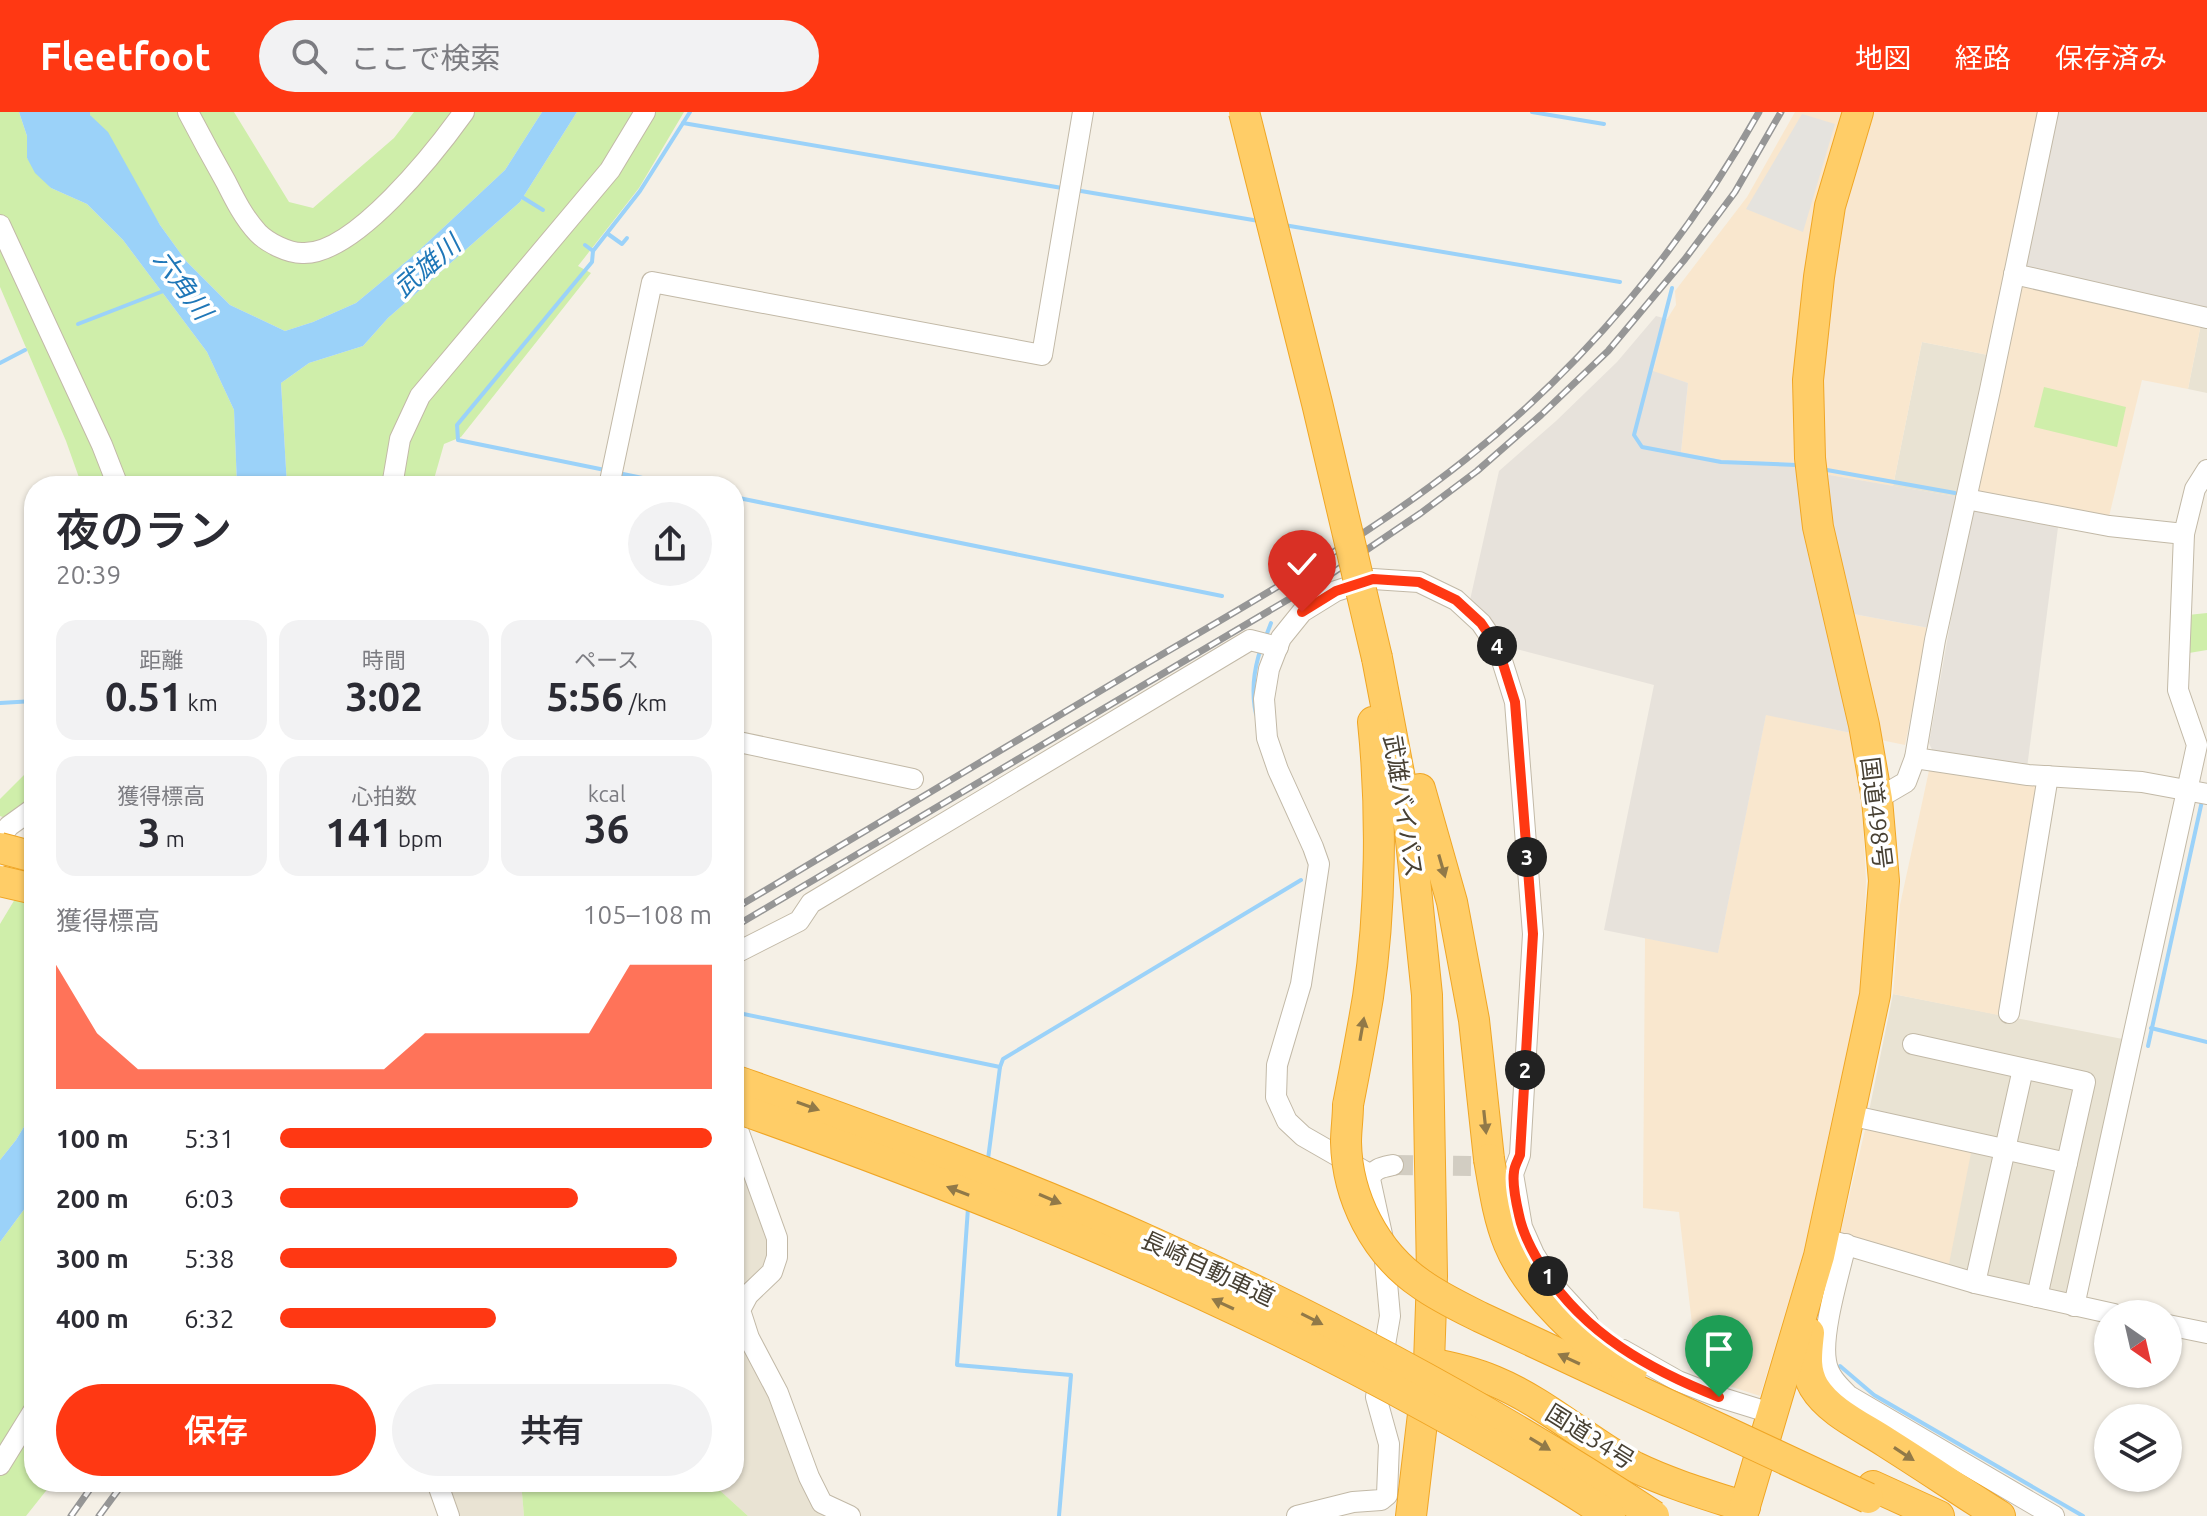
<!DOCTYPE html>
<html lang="ja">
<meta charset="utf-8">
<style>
body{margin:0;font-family:Ubuntu,"Noto Sans JP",sans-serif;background:#f2f2f3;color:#2b2b33;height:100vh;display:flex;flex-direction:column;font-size:30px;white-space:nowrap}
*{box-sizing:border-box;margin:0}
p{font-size:26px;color:#7c7c81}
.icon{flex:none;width:44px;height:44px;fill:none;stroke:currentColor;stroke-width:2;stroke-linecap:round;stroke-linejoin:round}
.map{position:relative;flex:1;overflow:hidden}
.sheet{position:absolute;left:24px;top:364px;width:720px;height:1016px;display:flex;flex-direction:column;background:#fff;border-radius:32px;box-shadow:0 2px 6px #0004}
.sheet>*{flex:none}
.needle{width:52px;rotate:146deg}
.tools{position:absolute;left:2094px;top:1188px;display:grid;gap:16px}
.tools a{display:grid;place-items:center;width:88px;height:88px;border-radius:50%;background:#fff;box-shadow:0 2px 6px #0004;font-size:40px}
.pin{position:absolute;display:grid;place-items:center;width:68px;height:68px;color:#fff;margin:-82px -34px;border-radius:50% 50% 50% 0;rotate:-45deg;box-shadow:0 0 8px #0007}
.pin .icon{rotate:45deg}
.km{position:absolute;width:40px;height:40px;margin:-20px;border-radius:50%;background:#222;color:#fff;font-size:22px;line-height:40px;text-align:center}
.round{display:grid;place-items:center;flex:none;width:84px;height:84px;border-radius:42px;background:#f2f2f3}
.headline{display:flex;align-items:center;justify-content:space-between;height:136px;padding:0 32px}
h1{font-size:44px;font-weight:600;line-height:60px}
.figures{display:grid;grid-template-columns:repeat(3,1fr);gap:12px;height:136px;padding:8px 32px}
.figures div{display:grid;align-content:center;border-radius:20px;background:#f2f2f3;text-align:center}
.figures b{font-size:40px;font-weight:600}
.figures small{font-size:22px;font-weight:400}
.figures p{font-size:22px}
.chart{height:224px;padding:16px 32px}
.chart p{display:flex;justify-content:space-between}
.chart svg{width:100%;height:144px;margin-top:8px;fill:#ff3813;opacity:.7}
.action{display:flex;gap:16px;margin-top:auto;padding:16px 32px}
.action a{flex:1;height:92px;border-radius:48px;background:#ff3813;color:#fff;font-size:32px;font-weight:600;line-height:92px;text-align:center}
.action a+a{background:#f2f2f3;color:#2b2b33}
ul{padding:0 32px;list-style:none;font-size:26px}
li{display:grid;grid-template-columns:128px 96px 1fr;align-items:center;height:60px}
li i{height:20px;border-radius:10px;background:#ff3813}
header{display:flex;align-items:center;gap:48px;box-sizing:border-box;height:112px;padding:0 40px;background:#ff3813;color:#fff}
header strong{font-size:38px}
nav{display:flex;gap:44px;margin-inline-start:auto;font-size:28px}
.search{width:560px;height:72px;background:#f2f2f3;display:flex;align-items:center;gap:20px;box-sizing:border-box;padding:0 28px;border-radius:44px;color:#7c7c81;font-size:30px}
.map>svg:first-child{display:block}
.residential{fill:#e9e3d3}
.commercial{fill:#f9e7ce}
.industrial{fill:#e7e2db}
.green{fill:#cfeeaa}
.parking{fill:#e5e3de}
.water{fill:#9bd2f9}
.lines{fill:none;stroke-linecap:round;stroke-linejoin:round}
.stream{stroke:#9bd2f9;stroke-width:4}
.minor-tunnel{stroke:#d2cdc2;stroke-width:20;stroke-dasharray:20 10;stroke-linecap:butt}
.minor-casing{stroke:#c2b9a7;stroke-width:22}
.highway-casing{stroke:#f0a625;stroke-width:32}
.minor{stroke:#fff;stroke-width:20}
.highway{stroke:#ffcd67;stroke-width:30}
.rail-casing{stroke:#969696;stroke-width:7}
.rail{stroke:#fff;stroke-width:4;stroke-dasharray:12;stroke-linecap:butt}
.highway-bridge-casing{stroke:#f0a625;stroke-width:32;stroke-linecap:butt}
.highway-bridge{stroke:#ffcd67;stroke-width:30}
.oneway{fill:#917948}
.route-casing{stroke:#fff;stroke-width:16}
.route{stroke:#ff3813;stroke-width:10}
.labels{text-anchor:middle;stroke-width:7;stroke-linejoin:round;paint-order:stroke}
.street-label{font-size:24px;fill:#484134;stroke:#fff}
.water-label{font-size:26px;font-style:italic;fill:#1f77b8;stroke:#fff}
</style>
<header>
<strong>Fleetfoot</strong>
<div class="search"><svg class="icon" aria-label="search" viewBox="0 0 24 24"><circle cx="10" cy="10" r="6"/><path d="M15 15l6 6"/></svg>ここで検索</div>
<nav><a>地図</a><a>経路</a><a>保存済み</a></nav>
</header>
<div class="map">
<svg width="2207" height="1404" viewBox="0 0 2207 1404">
<rect width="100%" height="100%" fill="#f5f0e6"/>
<g class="residential">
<path d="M 2207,199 L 2207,281 L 2188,277 L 2201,212 Z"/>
<path d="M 1922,230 L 1988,243 L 1958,385 L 1893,374 Z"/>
<path d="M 1893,882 L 2138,930 L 2078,1200 L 1946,1167 L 1866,1014 Z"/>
<path d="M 734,1022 L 773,1126 L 769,1156 L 734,1190 L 836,1404 L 748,1404 L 715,1374 L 713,1370 L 734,1370 Z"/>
<path d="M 446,1370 L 521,1370 L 524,1404 L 455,1404 Z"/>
</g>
<g class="commercial">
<path d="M 1795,0 L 1845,0 L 1813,98 L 1801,196 L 1800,351 L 1723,348 L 1681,340 L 1688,271 L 1653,260 L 1667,207 L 1676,193 L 1675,179 L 1747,85 Z"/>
<path d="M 1870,0 L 2039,0 L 1988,243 L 1922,230 L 1893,374 L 1824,362 L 1821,269 L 1839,102 Z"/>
<path d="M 2023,169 L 2201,212 L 2188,277 L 2142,268 L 2106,417 L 1975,394 Z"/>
<path d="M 1848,501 L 1929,516 L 1905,633 L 1876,627 Z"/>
<path d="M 1766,602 L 1851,621 L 1862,693 L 1866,769 L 1862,884 L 1845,972 L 1837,982 L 1806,1132 L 1760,1284 L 1698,1264 L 1679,1100 L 1643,1096 L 1645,826 L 1718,840 Z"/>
<path d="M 1933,640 L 2053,658 L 2013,906 L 1893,882 L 1900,793 Z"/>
<path d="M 1866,1014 L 1972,1036 L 1946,1167 L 1837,1135 Z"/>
</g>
<g class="industrial">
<path d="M 2058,0 L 2207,0 L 2207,199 L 2025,158 Z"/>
<path d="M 1656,204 L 1667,207 L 1653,259 L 1688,271 L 1681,340 L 1723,348 L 1800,351 L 1851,621 L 1766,603 L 1718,841 L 1604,818 L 1654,573 L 1516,537 L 1499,525 L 1470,488 L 1499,359 L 1556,309 L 1617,250 Z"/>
<path d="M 1824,362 L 1958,385 L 1929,516 L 1848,501 Z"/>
<path d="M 1975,394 L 2059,408 L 2027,656 L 1933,640 L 1929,631 L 1955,484 Z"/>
</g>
<g class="green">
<path d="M 0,0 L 19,0 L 27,24 L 27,46 L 51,76 L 87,92 L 123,128 L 207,240 L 234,298 L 237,374 L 82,374 L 66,329 L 0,175 Z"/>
<path d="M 90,0 L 234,0 L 289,90 L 313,96 L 394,26 L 414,0 L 542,0 L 505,58 L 414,143 L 356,191 L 313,210 L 285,219 L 230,193 L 186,149 L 160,113 L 90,3 Z"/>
<path d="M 577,0 L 684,0 L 639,76 L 578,154 L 591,161 L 461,325 L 444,332 L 432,374 L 287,374 L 281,271 L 309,251 L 363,234 L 388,206 L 520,90 Z"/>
<path d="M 2044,275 L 2126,295 L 2117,335 L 2034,315 Z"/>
<path d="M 2207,501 L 2207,538 L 2189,541 L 2188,503 Z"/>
<path d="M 34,653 L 34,716 L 0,704 L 0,687 Z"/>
<path d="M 15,787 L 34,794 L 34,998 L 16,1028 L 0,1048 L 0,812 Z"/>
<path d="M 34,1084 L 34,1370 L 53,1370 L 26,1404 L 0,1404 L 0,1130 Z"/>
<path d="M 521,1370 L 713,1370 L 715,1374 L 748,1404 L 524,1404 Z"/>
</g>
<path class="parking" d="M 1802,2 L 1835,12 L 1803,120 L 1746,97 Z"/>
<g class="water">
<path d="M 19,0 L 90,0 L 90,3 L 108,20 L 160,113 L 186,149 L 230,193 L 285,219 L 313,210 L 356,191 L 414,143 L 505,58 L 542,0 L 577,0 L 520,90 L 388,206 L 363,234 L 309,251 L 281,271 L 287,374 L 237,374 L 234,298 L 207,240 L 123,128 L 87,92 L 51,76 L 35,61 L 27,46 L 27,24 Z"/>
<path d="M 34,998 L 34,1084 L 0,1130 L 0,1048 L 16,1028 Z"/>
</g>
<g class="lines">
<g class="stream">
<path d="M 1532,0 L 1604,12"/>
<path d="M 683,11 L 1062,76"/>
<path d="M 1075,78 L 1259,109"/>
<path d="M 522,85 L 543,98"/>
<path d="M 1284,113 L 1620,170"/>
<path d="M 608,122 L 622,132 L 627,126"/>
<path d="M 585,133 L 593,139 L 640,79 L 690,0"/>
<path d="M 593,139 L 592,150 L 457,313 L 458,328 L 605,358"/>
<path d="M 1672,176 L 1634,323 L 1642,335 L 1721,350 L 1796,353"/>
<path d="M 78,212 L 166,178"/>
<path d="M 0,251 L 25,238"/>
<path d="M 1827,358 L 1955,381"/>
<path d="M 618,361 L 682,374"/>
<path d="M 734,385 L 1222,484"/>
<path d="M 1266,524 L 1271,511"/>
<path d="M 0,591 L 34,589"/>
<path d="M 1256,602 C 1251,580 1254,557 1261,536"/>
<path d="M 734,900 L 1000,955"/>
<path d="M 2151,916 L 2207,930"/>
<path d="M 2148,934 L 2202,689"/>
<path d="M 988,1047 L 1000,955 L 1003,947 L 1301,768"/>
<path d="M 968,1096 L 957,1253 L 1071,1263 L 1059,1404"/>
<path d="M 1840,1254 L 1874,1283 L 2083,1404"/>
</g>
<path class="minor-tunnel" d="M 1393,1053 L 1471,1054"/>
<defs>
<g id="minor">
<path d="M 188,0 C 200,23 213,47 226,70 C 235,88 244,106 258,121 C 268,131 288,141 302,141 C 354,144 436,39 464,0"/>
<path d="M 0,113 L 102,333 L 118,374"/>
<path d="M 2014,162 L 2207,206"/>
<path d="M 392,374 L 400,327 L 420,284 L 610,58 L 645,0"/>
<path d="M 609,374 L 652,170 L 1042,243 L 1083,0"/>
<path d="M 1966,387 L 2109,414 L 2184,422"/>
<path d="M 734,629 L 913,667"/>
<path d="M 1915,646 L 2028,663 L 2142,670 L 2207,682"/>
<path d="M 1877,687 L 1906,670 L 1915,646 L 1935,528 L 1990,278 L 2048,0"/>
<path d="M 0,726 L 9,714 L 34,696"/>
<path d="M 734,842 L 799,809 L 811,791 L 1250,528 L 1278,535"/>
<path d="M 2009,901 L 2048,664"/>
<path d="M 1913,932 L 2085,970 L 2037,1185"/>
<path d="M 1849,1003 L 2067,1051"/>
<path d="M 734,1007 L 777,1126 L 777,1145 L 772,1160 L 748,1183 L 740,1198 L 749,1226 L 778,1281 L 809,1365 L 822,1391 L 850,1404"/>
<path d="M 1371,1063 L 1303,1024 L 1287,1009 L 1276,985 L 1277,953 L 1301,872 L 1319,752 L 1313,735 L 1278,658 L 1267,626 L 1264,587 L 1269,557 L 1281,526 L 1302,500 L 1336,479 L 1373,467 L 1419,470 L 1456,488 L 1481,511 L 1498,536 L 1515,590 L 1533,822 L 1520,1043 L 1513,1062 L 1522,1115 L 1534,1142 L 1554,1174 L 1588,1211"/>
<path d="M 1836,1130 L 1975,1171 L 2114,1202"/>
<path d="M 1846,1132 C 1839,1162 1821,1221 1826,1249 C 1828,1264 1839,1274 1849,1284 L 2054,1404"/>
<path d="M 1975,1171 L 2023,957"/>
<path d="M 2074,1194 L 2197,633 L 2178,578 L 2184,422 L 2195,377 L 2207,358"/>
<path d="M 2168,1213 L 2207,1221"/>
<path d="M 1623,1238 L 1678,1269 L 1719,1285 L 1774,1302"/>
<path d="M 0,1353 L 34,1298"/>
<path d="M 437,1370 L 449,1404"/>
<path d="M 1297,1404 L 1353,1390 L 1381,1388 L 1387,1383 L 1389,1332 L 1376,1285 L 1390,1204 L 1383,1127 L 1370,1067 C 1373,1056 1384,1055 1393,1053"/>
</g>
<g id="highway">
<path d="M 1377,546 L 1410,719 L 1427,883 L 1432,1164 L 1429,1251 L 1411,1404"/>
<path d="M 1420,677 L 1452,790 L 1474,908 L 1489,1047"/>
<path d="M 1348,993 C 1355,957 1362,921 1368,885 C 1381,799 1382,697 1373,610"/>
<path d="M 1809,1221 C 1807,1240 1804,1258 1814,1275 C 1829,1300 1863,1315 1887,1331 C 1925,1355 1962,1380 2000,1404"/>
<path d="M 1429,1251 C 1451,1255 1473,1260 1494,1269 C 1545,1290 1587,1329 1635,1355 C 1670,1372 1708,1383 1745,1395"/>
<path d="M 1873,1374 L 1939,1404"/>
<path d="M 1742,1404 L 1819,1144 L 1875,883 L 1884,769 L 1877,687 L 1864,613 L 1818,415 L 1810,346 L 1808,268 L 1819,165 L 1830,94 L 1858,0"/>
</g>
</defs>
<use href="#minor" class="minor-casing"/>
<use href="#highway" class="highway-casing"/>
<use href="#minor" class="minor"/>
<use href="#highway" class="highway"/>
<defs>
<g id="rail">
<path d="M 734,797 C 867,718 999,639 1132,560 C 1246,493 1363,429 1466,347 C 1585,253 1685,132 1759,0"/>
<path d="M 734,815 L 1328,464 L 1421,401 L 1477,359 L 1541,303 L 1608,239 L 1685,147 L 1735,80 L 1781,0"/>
<path d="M 71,1404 L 95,1370"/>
<path d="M 99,1404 L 124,1370"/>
</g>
</defs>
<use href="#rail" class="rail-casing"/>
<use href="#rail" class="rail"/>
<defs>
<g id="highway-bridge">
<path d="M 1244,0 L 1317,291 L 1377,546"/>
<path d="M 0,736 L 34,745"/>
<path d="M 0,769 L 34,777"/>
<path d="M 734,968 C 876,1018 1019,1070 1156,1132 C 1329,1210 1496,1299 1654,1404"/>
<path d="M 1348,993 C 1348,1006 1346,1018 1346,1030 C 1347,1085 1375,1141 1421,1172 C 1439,1185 1460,1195 1480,1205 L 1868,1386"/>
<path d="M 734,995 C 972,1079 1207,1174 1428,1296 C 1490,1330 1552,1365 1610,1404"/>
<path d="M 1489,1047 C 1494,1076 1498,1105 1509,1132 C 1528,1178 1586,1236 1632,1258"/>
</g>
</defs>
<use href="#highway-bridge" class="highway-bridge-casing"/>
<use href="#highway-bridge" class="highway-bridge"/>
</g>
<defs><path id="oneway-solid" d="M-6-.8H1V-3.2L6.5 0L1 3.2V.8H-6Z" transform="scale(2)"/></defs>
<g class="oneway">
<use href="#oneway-solid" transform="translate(1442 754) rotate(74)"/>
<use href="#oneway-solid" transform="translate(1362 917) rotate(-80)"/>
<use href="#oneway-solid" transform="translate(808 994) rotate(20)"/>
<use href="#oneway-solid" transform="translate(1485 1010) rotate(84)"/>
<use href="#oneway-solid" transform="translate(958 1079) rotate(-159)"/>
<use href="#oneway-solid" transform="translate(1050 1087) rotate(23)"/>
<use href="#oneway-solid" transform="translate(1223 1192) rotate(-155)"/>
<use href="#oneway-solid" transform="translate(1312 1207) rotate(27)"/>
<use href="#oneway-solid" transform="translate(1569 1247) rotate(-155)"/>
<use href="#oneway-solid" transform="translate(1540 1332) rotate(31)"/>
<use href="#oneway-solid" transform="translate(1904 1342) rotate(33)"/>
</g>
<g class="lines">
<defs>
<path id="route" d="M 1302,500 L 1336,479 L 1373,467 L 1419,470 L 1456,488 L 1481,511 L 1498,536 L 1515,590 L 1533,822 L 1520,1043 C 1518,1048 1514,1055 1514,1060 C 1512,1072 1516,1090 1519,1103 C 1523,1123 1533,1141 1544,1158 C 1585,1222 1650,1258 1719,1285"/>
</defs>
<use href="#route" class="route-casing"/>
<use href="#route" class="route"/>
</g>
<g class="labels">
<g class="street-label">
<text transform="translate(1403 694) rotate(81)" y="8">武雄バイパス</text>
<text transform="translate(1876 701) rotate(83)" y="8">国道498号</text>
<text transform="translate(1208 1157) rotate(25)" y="8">長崎自動車道</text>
<text transform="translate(1590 1325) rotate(32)" y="8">国道34号</text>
</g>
<g class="water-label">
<text transform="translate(427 154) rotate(-41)" y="9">武雄川</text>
<text transform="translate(183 173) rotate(54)" y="9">六角川</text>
</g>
</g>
</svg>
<div class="tools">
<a><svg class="needle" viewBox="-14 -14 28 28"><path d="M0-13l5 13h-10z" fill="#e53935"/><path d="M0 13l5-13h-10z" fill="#7c7c81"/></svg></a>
<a><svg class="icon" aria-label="layers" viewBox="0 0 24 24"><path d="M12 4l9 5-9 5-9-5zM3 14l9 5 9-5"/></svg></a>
</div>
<div class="pin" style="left:1719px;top:1285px;background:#1e9e55"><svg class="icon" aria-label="arrive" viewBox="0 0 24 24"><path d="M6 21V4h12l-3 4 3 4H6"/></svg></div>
<div class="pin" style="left:1302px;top:500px;background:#d93025"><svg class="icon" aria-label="check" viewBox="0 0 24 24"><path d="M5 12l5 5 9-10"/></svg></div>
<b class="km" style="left:1548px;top:1164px">1</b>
<b class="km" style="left:1525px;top:958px">2</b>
<b class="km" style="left:1527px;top:745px">3</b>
<b class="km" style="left:1497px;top:534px">4</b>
<section class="sheet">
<div class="headline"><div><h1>夜のラン</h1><p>20:39</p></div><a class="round"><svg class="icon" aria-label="share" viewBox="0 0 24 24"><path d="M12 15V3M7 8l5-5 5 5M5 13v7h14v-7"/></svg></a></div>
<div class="figures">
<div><p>距離</p><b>0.51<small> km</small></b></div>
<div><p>時間</p><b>3:02</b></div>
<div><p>ペース</p><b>5:56<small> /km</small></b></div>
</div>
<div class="figures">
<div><p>獲得標高</p><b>3<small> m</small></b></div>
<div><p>心拍数</p><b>141<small> bpm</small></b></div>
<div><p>kcal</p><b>36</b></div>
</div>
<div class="chart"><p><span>獲得標高</span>105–108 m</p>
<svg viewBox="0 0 160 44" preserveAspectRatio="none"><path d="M0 44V6L10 27L20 38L30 38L40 38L50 38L60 38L70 38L80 38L90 27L100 27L110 27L120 27L130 27L140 6L150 6L160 6V44z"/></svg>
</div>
<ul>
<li><b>100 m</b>5:31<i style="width:100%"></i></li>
<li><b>200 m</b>6:03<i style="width:69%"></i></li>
<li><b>300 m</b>5:38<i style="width:92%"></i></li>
<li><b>400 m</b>6:32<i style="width:50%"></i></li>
</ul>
<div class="action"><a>保存</a><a>共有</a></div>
</section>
</div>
